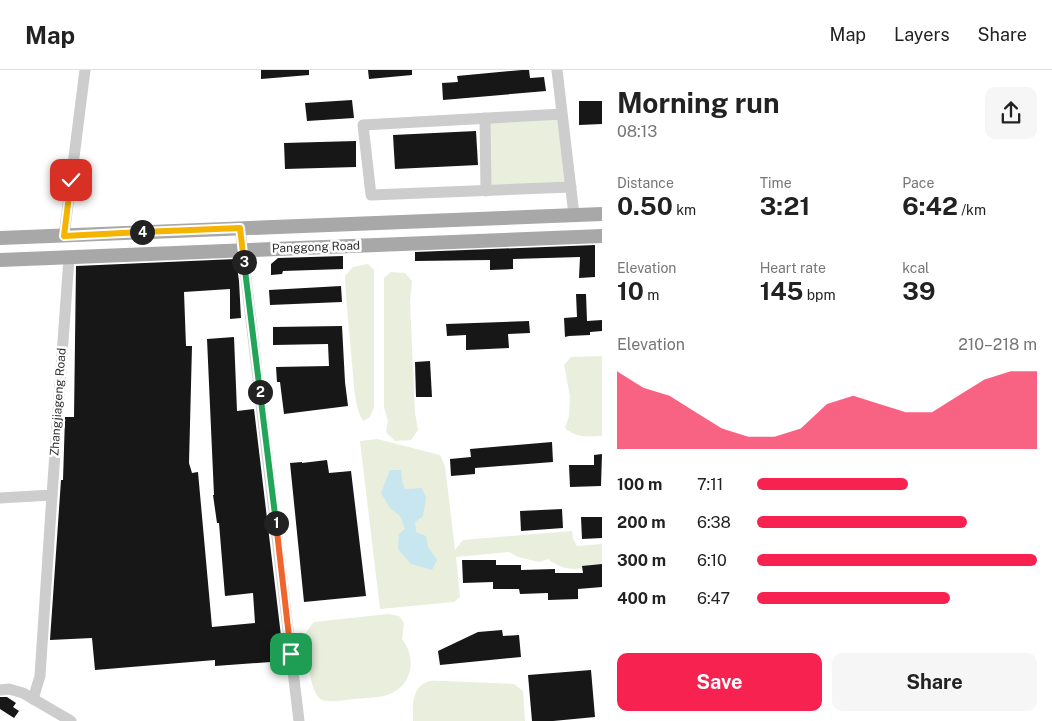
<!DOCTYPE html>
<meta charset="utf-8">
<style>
body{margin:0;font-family:"Public Sans",sans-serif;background:#f6f6f6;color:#222;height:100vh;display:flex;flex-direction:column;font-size:19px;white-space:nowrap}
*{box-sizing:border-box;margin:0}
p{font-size:16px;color:#767676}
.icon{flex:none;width:28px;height:28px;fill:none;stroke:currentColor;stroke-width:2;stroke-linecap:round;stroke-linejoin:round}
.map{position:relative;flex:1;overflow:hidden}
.panel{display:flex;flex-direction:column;background:#fff;width:450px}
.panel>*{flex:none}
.pin{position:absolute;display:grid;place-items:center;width:42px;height:42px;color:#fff;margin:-21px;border-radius:10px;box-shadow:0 2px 8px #0006}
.km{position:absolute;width:25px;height:25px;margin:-12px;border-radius:50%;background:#222;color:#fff;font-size:14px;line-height:25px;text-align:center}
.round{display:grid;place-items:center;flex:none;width:52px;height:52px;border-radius:10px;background:#f6f6f6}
.summary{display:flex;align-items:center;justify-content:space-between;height:85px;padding:0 15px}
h1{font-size:28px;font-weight:700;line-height:38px}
.metrics{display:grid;grid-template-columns:repeat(3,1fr);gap:8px;height:85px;padding:5px 15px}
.metrics div{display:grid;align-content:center}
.metrics b{font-size:25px;font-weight:700}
.metrics small{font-size:14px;font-weight:400}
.metrics p{font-size:14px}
.chart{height:140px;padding:10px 15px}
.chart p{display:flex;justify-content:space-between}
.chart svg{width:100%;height:90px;margin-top:5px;fill:#f72250;opacity:.7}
.cta{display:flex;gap:10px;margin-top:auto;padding:10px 15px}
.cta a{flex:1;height:58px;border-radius:10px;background:#f72250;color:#fff;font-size:20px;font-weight:700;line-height:58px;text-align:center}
.cta a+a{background:#f6f6f6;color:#222}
ul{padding:0 15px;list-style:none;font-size:16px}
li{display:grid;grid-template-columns:80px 60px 1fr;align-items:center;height:38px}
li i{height:12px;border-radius:6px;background:#f72250}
header{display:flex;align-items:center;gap:30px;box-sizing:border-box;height:70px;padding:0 25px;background:#fff;border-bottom:1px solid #e0e0e0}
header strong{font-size:24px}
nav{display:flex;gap:28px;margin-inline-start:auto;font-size:18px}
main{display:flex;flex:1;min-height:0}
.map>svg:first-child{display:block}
.green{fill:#e9eedd}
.water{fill:#c7e6f0}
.building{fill:#171717}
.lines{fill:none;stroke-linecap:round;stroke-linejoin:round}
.minor{stroke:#cdcdcd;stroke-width:11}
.major{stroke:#a8a8a8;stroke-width:14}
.split-1-casing{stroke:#fff;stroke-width:10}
.split-2-casing{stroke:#fff;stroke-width:10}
.split-3-casing{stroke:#fff;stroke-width:10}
.split-4-casing{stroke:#fff;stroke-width:10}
.split-5-casing{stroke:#fff;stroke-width:10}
.split-1{stroke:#f0652b;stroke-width:6}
.split-2{stroke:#22a559;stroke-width:6}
.split-3{stroke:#22a559;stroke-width:6}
.split-4{stroke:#f5b400;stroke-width:6}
.split-5{stroke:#f5b400;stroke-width:6}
.labels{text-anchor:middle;stroke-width:5;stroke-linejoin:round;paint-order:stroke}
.street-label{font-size:12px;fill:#303030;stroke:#fff}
</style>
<header>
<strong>Map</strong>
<nav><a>Map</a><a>Layers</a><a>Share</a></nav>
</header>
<main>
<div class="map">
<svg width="602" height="651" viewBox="0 0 602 651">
<rect width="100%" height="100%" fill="#fff"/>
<g class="green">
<path d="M 562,44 L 571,117 L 486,121 L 485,48 Z"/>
<path d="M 368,194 L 374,200 L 374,337 L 370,347 L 363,351 C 354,336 354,311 352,294 C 350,265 346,236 345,206 L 353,197 Z"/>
<path d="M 391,202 L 405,203 L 412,211 L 410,232 L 415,343 L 418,360 L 411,370 L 395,371 L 386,362 L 388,351 L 384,337 L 384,208 Z"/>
<path d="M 602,286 L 602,366 C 586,366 578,369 565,358 L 569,346 L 570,326 L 564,295 L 571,287 Z"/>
<path d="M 377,369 L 440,385 L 445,396 L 455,480 L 463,470 L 572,461 L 573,469 L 577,476 L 602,474 L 602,496 C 579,498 568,504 548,489 L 539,492 L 518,487 L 509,482 L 456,487 L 460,527 L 454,532 L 380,539 L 360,371 Z"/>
<path d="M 388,544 L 399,546 L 404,553 L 402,569 C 417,588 413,617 387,625 C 379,628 362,628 353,629 C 346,630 328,633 322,630 C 313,626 310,604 308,595 C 306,584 302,571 307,561 C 309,558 312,554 314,552 Z"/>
<path d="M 443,611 L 514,614 L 523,621 L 525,651 L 413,651 C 413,638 411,618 427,612 C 431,610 438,611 443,611 Z"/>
</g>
<path class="water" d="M 390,400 L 401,400 L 402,411 L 405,419 L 422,418 L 426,428 L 423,446 L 415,452 L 416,462 L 426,466 L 428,477 L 437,490 L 432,500 L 411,494 L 398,479 L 399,464 L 405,459 L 400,446 L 390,438 L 381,423 Z"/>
<g class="building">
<path d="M 261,0 L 309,0 L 309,5 L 261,9 Z"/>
<path d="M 368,0 L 412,0 L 412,5 L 369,9 Z"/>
<path d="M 522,0 L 529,0 L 530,8 L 544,7 L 546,21 L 443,30 L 442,13 L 458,12 L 457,6 Z"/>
<path d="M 352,30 L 354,48 L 307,51 L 305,33 Z"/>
<path d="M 579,31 L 602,31 L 602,54 L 579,55 Z"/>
<path d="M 476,61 L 478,95 L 395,99 L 393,65 Z"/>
<path d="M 356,71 L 356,97 L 285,99 L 284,73 Z"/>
<path d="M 595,175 L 595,207 L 579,208 L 580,187 L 513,189 L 513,199 L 490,200 L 490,190 L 415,191 L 415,182 Z"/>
<path d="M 343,186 L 343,199 L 283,201 L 282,204 L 271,205 L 271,194 L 278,188 Z"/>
<path d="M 236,189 L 239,211 L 241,248 L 230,249 L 230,219 L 184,222 L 186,276 L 192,276 L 189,393 L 192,403 L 198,402 L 212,557 L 255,553 L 253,523 L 225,526 L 219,453 L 217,453 L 213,425 L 214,425 L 207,269 L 234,267 L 237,341 L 254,339 L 284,591 L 215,596 L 215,590 L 95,600 L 92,568 L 50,570 L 61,410 L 63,410 L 65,347 L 74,347 L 76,196 Z"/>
<path d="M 341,216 L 342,232 L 270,235 L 269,220 Z"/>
<path d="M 576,224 L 586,224 L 587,251 L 602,250 L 602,261 L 590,262 L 590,265 L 569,266 L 565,267 L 564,248 L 577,247 Z"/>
<path d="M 529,251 L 530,263 L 508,264 L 509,278 L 466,280 L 466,265 L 447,266 L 446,254 Z"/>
<path d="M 342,256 L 345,312 L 348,336 L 284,344 L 280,312 L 277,312 L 276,297 L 329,296 L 328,274 L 273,275 L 273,257 Z"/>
<path d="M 430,291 L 432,327 L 416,327 L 415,292 Z"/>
<path d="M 552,372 L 553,392 L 475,398 L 475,404 L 451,406 L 450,389 L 471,387 L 470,379 Z"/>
<path d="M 602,384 L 601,416 L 570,417 L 569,395 L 594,395 L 594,385 Z"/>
<path d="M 327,390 L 329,403 L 351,401 L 366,526 L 304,532 L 290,393 L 302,392 L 302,393 Z"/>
<path d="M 562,439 L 563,458 L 521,461 L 520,441 Z"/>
<path d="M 581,447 L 602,447 L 602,468 L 582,469 Z"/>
<path d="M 462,490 L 496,490 L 496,495 L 521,495 L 521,500 L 555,499 L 555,503 L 583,503 L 582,496 L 602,494 L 602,517 L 578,519 L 578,529 L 548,530 L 548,523 L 520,524 L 519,519 L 493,519 L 493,512 L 463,513 Z"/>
<path d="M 502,560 L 503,566 L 519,565 L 521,587 L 440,595 L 438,581 L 478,562 Z"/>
<path d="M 591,600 L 595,647 L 553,651 L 532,651 L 528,605 Z"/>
<path d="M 0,627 L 7,627 L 16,633 L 13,637 L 19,641 L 14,648 L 0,639 Z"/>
</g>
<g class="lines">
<g class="minor">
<path d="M 557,0 L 574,145"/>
<path d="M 562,44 L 363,55 L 371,125 L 571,117"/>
<path d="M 485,48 L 486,121"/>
<path d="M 240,158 L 299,651"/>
<path d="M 64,166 L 85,0"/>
<path d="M 0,428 L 52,425 L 69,188"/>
<path d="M 0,620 L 9,619 L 23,623 L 71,651"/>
<path d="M 33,629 L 40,606 L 52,425"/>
</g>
<g class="major">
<path d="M 0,168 L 602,144"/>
<path d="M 0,190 L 602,166"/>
</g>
</g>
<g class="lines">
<defs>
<path id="split-1" d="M 276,453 L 291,584"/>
<path id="split-2" d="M 260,322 L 276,453"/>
<path id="split-3" d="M 244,192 L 260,322"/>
<path id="split-4" d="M 142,162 L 240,158 L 244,192"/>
<path id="split-5" d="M 71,110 L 64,166 L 142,162"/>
</defs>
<use href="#split-1" class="split-1-casing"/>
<use href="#split-2" class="split-2-casing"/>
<use href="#split-3" class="split-3-casing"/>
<use href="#split-4" class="split-4-casing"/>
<use href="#split-5" class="split-5-casing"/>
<use href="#split-1" class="split-1"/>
<use href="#split-2" class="split-2"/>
<use href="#split-3" class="split-3"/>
<use href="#split-4" class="split-4"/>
<use href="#split-5" class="split-5"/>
</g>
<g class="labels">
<g class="street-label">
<text transform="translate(316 177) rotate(-2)" y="4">Panggong Road</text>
<text transform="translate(58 332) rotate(-86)" y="4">Zhangjiageng Road</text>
</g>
</g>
</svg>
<div class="pin" style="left:291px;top:584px;background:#1e9e55"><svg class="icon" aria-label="arrive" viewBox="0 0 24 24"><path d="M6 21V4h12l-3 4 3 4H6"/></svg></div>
<div class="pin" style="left:71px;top:110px;background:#d93025"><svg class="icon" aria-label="check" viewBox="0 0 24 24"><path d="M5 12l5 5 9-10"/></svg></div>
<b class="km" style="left:276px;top:453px">1</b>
<b class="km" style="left:260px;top:322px">2</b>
<b class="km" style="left:244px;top:192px">3</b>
<b class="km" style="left:142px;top:162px">4</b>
</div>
<section class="panel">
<div class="summary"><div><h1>Morning run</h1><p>08:13</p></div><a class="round"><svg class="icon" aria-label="share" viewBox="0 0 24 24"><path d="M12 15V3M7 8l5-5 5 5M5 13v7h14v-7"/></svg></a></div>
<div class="metrics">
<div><p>Distance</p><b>0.50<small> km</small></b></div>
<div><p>Time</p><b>3:21</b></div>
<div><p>Pace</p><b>6:42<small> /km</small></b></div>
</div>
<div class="metrics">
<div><p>Elevation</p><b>10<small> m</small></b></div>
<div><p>Heart rate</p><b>145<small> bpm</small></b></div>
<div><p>kcal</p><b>39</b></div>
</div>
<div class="chart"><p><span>Elevation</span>210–218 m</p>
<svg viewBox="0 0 160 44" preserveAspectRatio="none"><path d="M0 44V6L10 14L20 18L30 26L40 34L50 38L60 38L70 34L80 22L90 18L100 22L110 26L120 26L130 18L140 10L150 6L160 6V44z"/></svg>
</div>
<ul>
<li><b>100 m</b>7:11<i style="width:54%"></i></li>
<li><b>200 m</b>6:38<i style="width:75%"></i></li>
<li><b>300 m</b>6:10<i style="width:100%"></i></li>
<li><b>400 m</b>6:47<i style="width:69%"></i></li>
</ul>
<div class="cta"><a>Save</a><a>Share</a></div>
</section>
</main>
